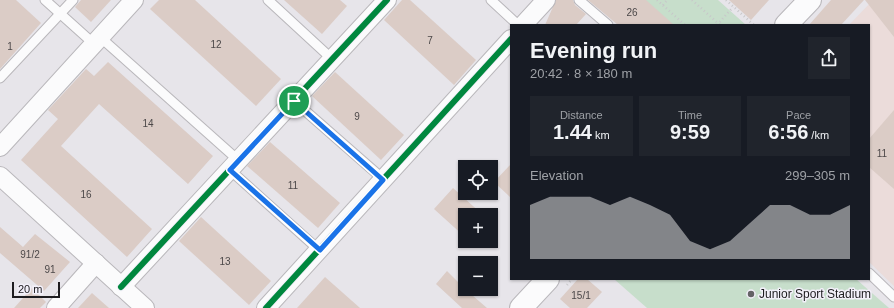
<!DOCTYPE html>
<meta charset="utf-8">
<style>
body{margin:0;font-family:Arial,sans-serif;background:#20242c;color:#f1f3f6;height:100vh;display:flex;flex-direction:column;font-size:15px;white-space:nowrap}
*{box-sizing:border-box;margin:0}
p{font-size:13px;color:#9ea1a6}
.icon{flex:none;width:22px;height:22px;fill:none;stroke:currentColor;stroke-width:2;stroke-linecap:round;stroke-linejoin:round}
.map{position:relative;flex:1;overflow:hidden}
.details{position:absolute;left:510px;top:24px;width:360px;height:256px;display:flex;flex-direction:column;background:#171b24;border-radius:0px;box-shadow:0 1px 3px #0004}
.details>*{flex:none}
.controls{position:absolute;left:458px;top:160px;display:grid;gap:8px}
.controls a{display:grid;place-items:center;width:40px;height:40px;border-radius:0px;background:#171b24;box-shadow:0 1px 3px #0004;font-size:20px}
.scale{position:absolute;left:12px;bottom:10px;width:48px;box-sizing:border-box;padding-left:4px;border:2px solid #1d1c1f;border-top:0;font-size:11px;line-height:14px;white-space:nowrap;color:#1d1c1f;-webkit-text-stroke:3px #f3f0fa;paint-order:stroke}
.pin{position:absolute;display:grid;place-items:center;width:34px;height:34px;color:#fff;margin:-17px;border:2px solid #fff;border-radius:50%;box-shadow:0 1px 4px #0007}
.round{display:grid;place-items:center;flex:none;width:42px;height:42px;border-radius:0px;background:#20242c}
.summary{display:flex;align-items:center;justify-content:space-between;height:68px;padding:0 20px}
h1{font-size:22px;font-weight:600;line-height:30px}
.stats{display:grid;grid-template-columns:repeat(3,1fr);gap:6px;height:68px;padding:4px 20px}
.stats div{display:grid;align-content:center;border-radius:0px;background:#20242c;text-align:center}
.stats b{font-size:20px;font-weight:600}
.stats small{font-size:11px;font-weight:400}
.stats p{font-size:11px}
.chart{height:112px;padding:8px 20px}
.chart p{display:flex;justify-content:space-between}
.chart svg{width:100%;height:72px;margin-top:4px;fill:#b2b2b5;opacity:.7}
.map>svg:first-child{display:block}
.education{fill:#ebdcda}
.green{fill:#c7decb}
.building{fill:#dbccc6}
.lines{fill:none;stroke-linecap:round;stroke-linejoin:round}
.service-casing{stroke:#b9b7bb;stroke-width:11}
.minor-casing{stroke:#b9b7bb;stroke-width:20}
.tertiary-casing{stroke:#b9b7bb;stroke-width:24}
.path{stroke:#c7c7c9;stroke-width:2.5;stroke-dasharray:1 3;stroke-linecap:butt}
.service{stroke:#fbfbfc;stroke-width:9}
.minor{stroke:#fbfbfc;stroke-width:18}
.tertiary{stroke:#fbfbfc;stroke-width:22}
.cycleway-casing{stroke:#f3f0fa;stroke-width:8}
.cycleway{stroke:#00873e;stroke-width:6}
.route-casing{stroke:#fff;stroke-width:8}
.route{stroke:#1a73e8;stroke-width:5}
.poi-dot{fill:#646266;stroke:#f3f0fa;stroke-width:1.5}
.labels{text-anchor:middle;stroke-width:3;stroke-linejoin:round;paint-order:stroke}
.number-label{font-size:10px;fill:#4c4849}
.poi-label{font-size:12px;fill:#1d1c1f;stroke:#f3f0fa;text-anchor:start}
</style>
<div class="map">
<svg width="894" height="308" viewBox="0 0 894 308">
<rect width="100%" height="100%" fill="#e7e5ea"/>
<path class="education" d="M 873,0 L 894,0 L 894,286 L 869,262 L 869,25 L 849,25 Z"/>
<g class="green">
<path d="M 637,0 L 718,0 L 746,25 L 665,25 Z"/>
<path d="M 614,279 L 856,279 L 889,308 L 647,308 Z"/>
</g>
<g class="building">
<path d="M 0,0 L 16,0 L 41,23 L 0,69 Z"/>
<path d="M 81,0 L 111,0 L 91,22 L 75,7 Z"/>
<path d="M 159,0 L 195,0 L 281,79 L 256,106 L 150,9 Z"/>
<path d="M 284,0 L 340,0 L 347,6 L 322,34 Z"/>
<path d="M 402,0 L 410,0 L 476,60 L 454,85 L 384,20 Z"/>
<path d="M 556,0 L 573,0 L 575,5 L 586,14 L 576,25 L 545,25 Z"/>
<path d="M 588,0 L 646,0 L 674,25 L 618,25 Z"/>
<path d="M 729,0 L 769,0 L 751,20 Z"/>
<path d="M 831,0 L 864,0 L 841,25 L 809,25 Z"/>
<path d="M 865,0 L 894,0 L 894,37 Z"/>
<path d="M 108,62 L 213,156 L 188,184 L 99,104 L 61,146 L 152,229 L 127,257 L 21,160 L 58,119 L 48,110 L 86,69 L 94,76 Z"/>
<path d="M 335,72 L 404,135 L 381,160 L 312,96 Z"/>
<path d="M 894,110 L 894,189 L 869,167 L 869,139 Z"/>
<path d="M 270,142 L 340,203 L 318,228 L 247,166 Z"/>
<path d="M 511,164 L 511,198 L 494,182 Z"/>
<path d="M 453,188 L 483,215 L 465,215 L 465,237 L 434,209 Z"/>
<path d="M 201,217 L 271,281 L 249,305 L 179,241 Z"/>
<path d="M 0,227 L 23,247 L 35,234 L 70,262 L 44,291 L 0,253 Z"/>
<path d="M 447,271 L 465,289 L 487,308 L 462,308 L 436,284 Z"/>
<path d="M 325,277 L 360,308 L 297,308 Z"/>
<path d="M 578,279 L 587,279 L 602,292 L 587,308 L 570,308 L 560,299 Z"/>
<path d="M 32,288 L 46,302 L 40,308 L 14,308 Z"/>
<path d="M 92,293 L 109,308 L 78,308 Z"/>
</g>
<g class="lines">
<defs>
<g id="service">
<path d="M 45,0 L 94,44"/>
<path d="M 268,0 L 332,59"/>
<path d="M 491,0 L 518,25"/>
<path d="M 579,0 L 608,25"/>
<path d="M 100,37 L 238,160"/>
<path d="M 0,78 L 73,0"/>
<path d="M 294,101 L 383,179"/>
<path d="M 230,170 L 319,250"/>
<path d="M 869,273 L 894,297"/>
</g>
<g id="minor">
<path d="M 523,25 L 546,0"/>
<path d="M 0,147 L 134,0"/>
<path d="M 0,176 L 145,308"/>
<path d="M 121,287 L 387,0"/>
<path d="M 56,308 L 96,263"/>
<path d="M 266,308 L 511,39"/>
</g>
<g id="tertiary">
<path d="M 786,25 L 810,0"/>
<path d="M 521,308 L 548,279"/>
</g>
</defs>
<use href="#service" class="service-casing"/>
<use href="#minor" class="minor-casing"/>
<use href="#tertiary" class="tertiary-casing"/>
<g class="path">
<path d="M 657,0 L 685,25"/>
<path d="M 692,0 L 720,25"/>
<path d="M 726,0 L 754,25"/>
<path d="M 663,5 L 667,0"/>
<path d="M 717,25 L 733,7"/>
<path d="M 567,285 L 572,279"/>
</g>
<use href="#service" class="service"/>
<use href="#minor" class="minor"/>
<use href="#tertiary" class="tertiary"/>
<defs>
<g id="cycleway">
<path d="M 121,287 L 387,0"/>
<path d="M 266,308 L 511,39"/>
</g>
</defs>
<use href="#cycleway" class="cycleway-casing"/>
<use href="#cycleway" class="cycleway"/>
</g>
<g class="lines">
<defs>
<path id="route" d="M 294,101 L 383,180 L 320,250 L 230,170 Z"/>
</defs>
<use href="#route" class="route-casing"/>
<use href="#route" class="route"/>
</g>
<circle class="poi-dot" cx="751" cy="294" r="4"/>
<g class="labels">
<g class="number-label">
<text x="632" y="16">26</text>
<text x="430" y="44">7</text>
<text x="216" y="48">12</text>
<text x="10" y="50">1</text>
<text x="357" y="120">9</text>
<text x="148" y="127">14</text>
<text x="882" y="157">11</text>
<text x="293" y="189">11</text>
<text x="86" y="198">16</text>
<text x="30" y="258">91/2</text>
<text x="225" y="265">13</text>
<text x="50" y="273">91</text>
<text x="581" y="299">15/1</text>
</g>
<g class="poi-label">
<text x="759" y="298">Junior Sport Stadium</text>
</g>
</g>
</svg>
<div class="controls">
<a><svg class="icon" aria-label="locate" viewBox="0 0 24 24"><circle cx="12" cy="12" r="6"/><path d="M12 2v4M12 18v4M2 12h4M18 12h4"/></svg></a>
<a>+</a>
<a>−</a>
</div>
<div class="scale">20 m</div>
<div class="pin" style="left:294px;top:101px;background:#1e9e55"><svg class="icon" aria-label="arrive" viewBox="0 0 24 24"><path d="M6 21V4h12l-3 4 3 4H6"/></svg></div>
<section class="details">
<div class="summary"><div><h1>Evening run</h1><p>20:42 · 8 × 180 m</p></div><a class="round"><svg class="icon" aria-label="share" viewBox="0 0 24 24"><path d="M12 15V3M7 8l5-5 5 5M5 13v7h14v-7"/></svg></a></div>
<div class="stats">
<div><p>Distance</p><b>1.44<small> km</small></b></div>
<div><p>Time</p><b>9:59</b></div>
<div><p>Pace</p><b>6:56<small> /km</small></b></div>
</div>
<div class="chart"><p><span>Elevation</span>299–305 m</p>
<svg viewBox="0 0 160 44" preserveAspectRatio="none"><path d="M0 44V11L10 6L20 6L30 6L40 11L50 6L60 11L70 17L80 33L90 38L100 33L110 22L120 11L130 11L140 17L150 17L160 11V44z"/></svg>
</div>
</section>
</div>
